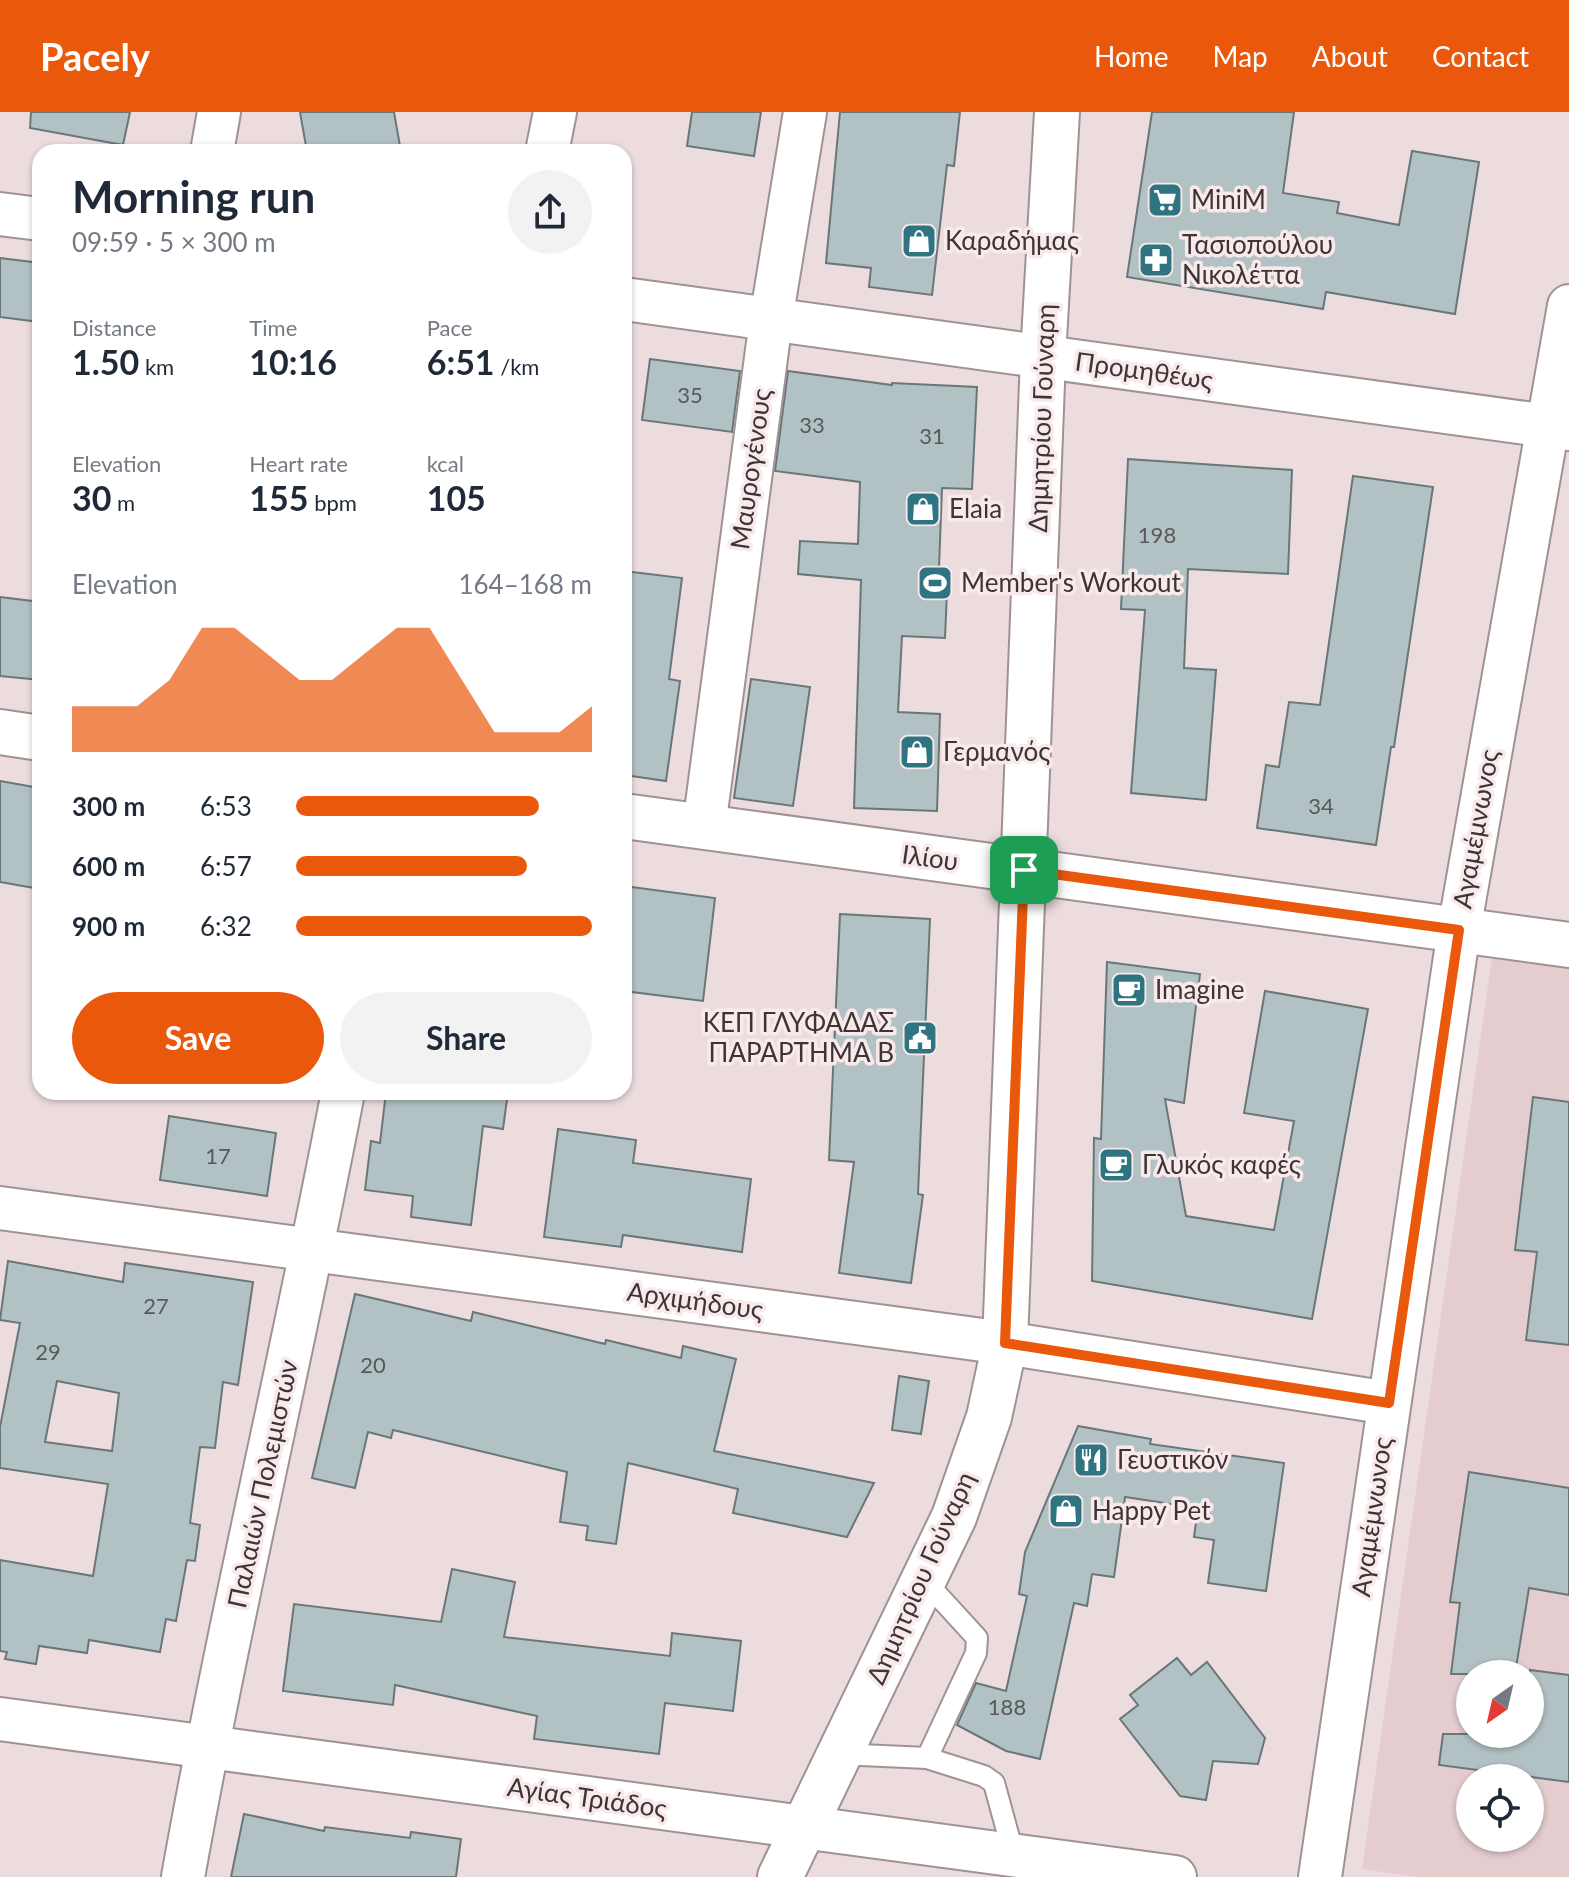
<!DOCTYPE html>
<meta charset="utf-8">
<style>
body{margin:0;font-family:Lato,sans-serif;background:#f2f2f3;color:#1f2937;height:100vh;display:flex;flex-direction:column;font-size:30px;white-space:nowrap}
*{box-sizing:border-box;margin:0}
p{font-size:26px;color:#747a83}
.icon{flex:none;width:44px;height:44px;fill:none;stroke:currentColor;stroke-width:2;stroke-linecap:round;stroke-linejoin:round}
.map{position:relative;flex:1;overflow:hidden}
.sheet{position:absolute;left:32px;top:32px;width:600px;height:956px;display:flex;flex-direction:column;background:#fff;border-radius:24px;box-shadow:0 2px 6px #0004}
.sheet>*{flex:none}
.needle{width:52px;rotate:214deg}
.controls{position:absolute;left:1456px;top:1548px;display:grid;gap:16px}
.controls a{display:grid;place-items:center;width:88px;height:88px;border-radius:50%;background:#fff;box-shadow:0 2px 6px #0004;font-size:40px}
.pin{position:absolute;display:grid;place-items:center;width:68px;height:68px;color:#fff;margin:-34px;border-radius:16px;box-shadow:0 4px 12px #0006}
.round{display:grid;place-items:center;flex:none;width:84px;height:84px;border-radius:42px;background:#f2f2f3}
.headline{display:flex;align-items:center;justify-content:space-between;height:136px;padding:0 40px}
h1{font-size:44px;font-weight:700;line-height:60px}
.stats{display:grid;grid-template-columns:repeat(3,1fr);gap:12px;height:136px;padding:8px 40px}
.stats div{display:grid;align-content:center}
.stats b{font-size:34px;font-weight:700}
.stats small{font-size:22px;font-weight:400}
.stats p{font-size:22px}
.chart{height:224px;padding:16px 40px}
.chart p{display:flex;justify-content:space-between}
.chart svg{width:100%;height:144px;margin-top:8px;fill:#ea580c;opacity:.7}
.button{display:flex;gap:16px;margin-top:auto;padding:16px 40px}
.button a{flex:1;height:92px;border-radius:48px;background:#ea580c;color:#fff;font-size:32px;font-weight:700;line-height:92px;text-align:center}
.button a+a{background:#f2f2f3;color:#1f2937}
ul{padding:0 40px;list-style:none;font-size:26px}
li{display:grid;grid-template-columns:128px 96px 1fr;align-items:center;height:60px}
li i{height:20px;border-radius:10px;background:#ea580c}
header{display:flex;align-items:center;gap:48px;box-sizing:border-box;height:112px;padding:0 40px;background:#ea580c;color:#fff}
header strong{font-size:38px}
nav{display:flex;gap:44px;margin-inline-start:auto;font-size:28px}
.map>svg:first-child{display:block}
.built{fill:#e4cccf;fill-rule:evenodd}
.building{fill:#b2c1c4;stroke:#697779;stroke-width:2;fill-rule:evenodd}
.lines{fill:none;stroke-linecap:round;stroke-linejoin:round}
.lane-casing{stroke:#a09293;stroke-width:24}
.street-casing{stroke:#a09293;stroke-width:46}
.secondary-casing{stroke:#a09293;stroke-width:48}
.lane{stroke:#fff;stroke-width:20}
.street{stroke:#fff;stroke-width:42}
.secondary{stroke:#fff;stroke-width:44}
.route-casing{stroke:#fff;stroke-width:16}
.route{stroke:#ea580c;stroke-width:10}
.labels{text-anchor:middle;stroke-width:7;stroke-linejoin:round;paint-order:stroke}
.number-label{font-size:22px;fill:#59585a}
.poi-label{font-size:26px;fill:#3b3536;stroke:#f9e9eb;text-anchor:start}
.street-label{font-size:26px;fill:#3b3536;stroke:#f9e9eb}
</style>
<header>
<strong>Pacely</strong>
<nav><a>Home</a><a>Map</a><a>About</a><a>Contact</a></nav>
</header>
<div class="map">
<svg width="1569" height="1765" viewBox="0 0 1569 1765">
<rect width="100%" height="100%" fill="#ecdcde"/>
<path class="built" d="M 1492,846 L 1569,857 L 1569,1765 L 1417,1765 L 1362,1757 ZM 1470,1562 L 1530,1562 L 1530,1622 L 1470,1622 ZM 1470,1666 L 1530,1666 L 1530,1726 L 1470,1726 Z"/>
<g class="building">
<path d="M 31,0 L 130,0 L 123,33 L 30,16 Z"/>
<path d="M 300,0 L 394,0 L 401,40 L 307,40 Z"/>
<path d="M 692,0 L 761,0 L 754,44 L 687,34 Z"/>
<path d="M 840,0 L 960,0 L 954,54 L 947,53 L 932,183 L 869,175 L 871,156 L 826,151 Z"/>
<path d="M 1152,0 L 1294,0 L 1283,81 L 1339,90 L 1337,101 L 1399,113 L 1412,39 L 1479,50 L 1455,202 L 1326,180 L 1323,197 L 1127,165 Z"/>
<path d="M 0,146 L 40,151 L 40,210 L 0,205 Z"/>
<path d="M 650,247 L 740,259 L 732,320 L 642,308 Z"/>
<path d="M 788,259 L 892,273 L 892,271 L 977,275 L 972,377 L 942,376 L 939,456 L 948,456 L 945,526 L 902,524 L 898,600 L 940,602 L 937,699 L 854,696 L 861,468 L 798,462 L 800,429 L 858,432 L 860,370 L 775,359 Z"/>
<path d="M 1128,347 L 1292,358 L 1288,462 L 1188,457 L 1184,556 L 1216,558 L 1206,688 L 1131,681 L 1145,498 L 1121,497 Z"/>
<path d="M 1353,364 L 1433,375 L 1394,635 L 1391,635 L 1376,733 L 1257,716 L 1266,653 L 1279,655 L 1289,590 L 1320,593 Z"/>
<path d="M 624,459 L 682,466 L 669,567 L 680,569 L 666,669 L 624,663 Z"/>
<path d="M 0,485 L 40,490 L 40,568 L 0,564 Z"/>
<path d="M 751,567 L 810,575 L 793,694 L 734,686 Z"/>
<path d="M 0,669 L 40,676 L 40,777 L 0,770 Z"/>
<path d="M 624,774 L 715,786 L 703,889 L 624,879 Z"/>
<path d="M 840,802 L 930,807 L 918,1082 L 923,1083 L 911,1171 L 839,1161 L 854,1050 L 829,1048 Z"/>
<path d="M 1107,850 L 1200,862 L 1184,991 L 1165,987 L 1186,1104 L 1274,1118 L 1294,1009 L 1244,1001 L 1265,879 L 1368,897 L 1312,1207 L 1092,1169 L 1094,1026 L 1101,1027 Z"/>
<path d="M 386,980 L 508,980 L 503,1017 L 483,1014 L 471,1113 L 411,1105 L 413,1084 L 365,1078 L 371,1029 L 380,1031 Z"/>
<path d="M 1533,985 L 1569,990 L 1569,1233 L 1526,1228 L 1537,1140 L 1515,1138 Z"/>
<path d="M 169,1004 L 276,1021 L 267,1084 L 160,1068 Z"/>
<path d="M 558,1017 L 636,1028 L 633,1051 L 751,1067 L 742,1140 L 623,1123 L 621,1135 L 544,1125 Z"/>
<path d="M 8,1149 L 123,1170 L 125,1151 L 253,1170 L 238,1273 L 223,1270 L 215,1336 L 200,1335 L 190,1411 L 200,1413 L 195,1449 L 187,1448 L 176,1509 L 166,1507 L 160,1540 L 89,1528 L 87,1541 L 39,1534 L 36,1552 L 5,1547 L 7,1540 L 0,1539 L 0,1448 L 93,1464 L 108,1372 L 0,1356 L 0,1315 L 20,1211 L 0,1208 ZM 57,1269 L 119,1281 L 112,1339 L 45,1330 Z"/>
<path d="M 355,1182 L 471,1209 L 473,1200 L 605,1232 L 606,1228 L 681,1246 L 683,1234 L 736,1247 L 714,1339 L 874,1371 L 847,1425 L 733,1401 L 738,1377 L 628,1351 L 616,1432 L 586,1428 L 588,1414 L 560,1410 L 567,1360 L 393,1318 L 391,1326 L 368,1320 L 355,1376 L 312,1366 Z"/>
<path d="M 899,1264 L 929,1269 L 921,1322 L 892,1318 Z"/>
<path d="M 1078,1314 L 1151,1327 L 1150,1332 L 1284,1351 L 1266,1479 L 1208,1471 L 1214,1428 L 1194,1425 L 1198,1396 L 1125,1385 L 1114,1465 L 1092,1462 L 1087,1494 L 1074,1491 L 1040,1647 L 1006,1639 L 957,1613 L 976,1571 L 1006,1579 L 1027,1484 L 1019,1482 L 1025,1440 Z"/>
<path d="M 1469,1360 L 1569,1376 L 1569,1483 L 1529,1476 L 1515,1562 L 1451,1562 L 1460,1491 L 1450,1490 Z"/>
<path d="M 452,1457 L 515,1470 L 504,1525 L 670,1544 L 672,1521 L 741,1529 L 733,1599 L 665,1591 L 659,1642 L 534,1627 L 537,1604 L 395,1573 L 393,1593 L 283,1579 L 294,1492 L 441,1510 Z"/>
<path d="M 1177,1546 L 1191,1563 L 1207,1550 L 1265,1626 L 1258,1652 L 1213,1649 L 1206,1688 L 1180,1684 L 1120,1607 L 1138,1593 L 1130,1583 Z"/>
<path d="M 1530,1558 L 1569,1563 L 1569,1670 L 1439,1653 L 1443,1622 L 1530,1622 Z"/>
<path d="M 244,1702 L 324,1719 L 325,1715 L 410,1726 L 411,1720 L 461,1727 L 456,1765 L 231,1765 Z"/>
</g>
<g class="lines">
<defs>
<g id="lane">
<path d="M 839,1642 L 927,1646 L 976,1541 L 977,1526 L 923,1467"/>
<path d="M 927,1646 L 984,1664 L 994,1671 L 1014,1744"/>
</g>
<g id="street">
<path d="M 212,40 L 219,0"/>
<path d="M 547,40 L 555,0"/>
<path d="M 0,102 L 40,107"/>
<path d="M 624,187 L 1569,317"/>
<path d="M 704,715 L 771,208 L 805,0"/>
<path d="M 0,1096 L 1005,1231 L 1389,1291"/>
<path d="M 0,1607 L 1175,1765"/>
<path d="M 183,1765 C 230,1502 293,1242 343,980"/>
<path d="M 1320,1765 L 1459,818 L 1569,194"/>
</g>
<g id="secondary">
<path d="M 0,620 L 40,626"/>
<path d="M 624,704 L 1569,833"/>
<path d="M 780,1765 L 954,1405 L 989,1305 L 1005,1231 L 1043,245 L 1057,0"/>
</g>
</defs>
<use href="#lane" class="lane-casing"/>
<use href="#street" class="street-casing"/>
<use href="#secondary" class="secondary-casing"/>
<use href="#lane" class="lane"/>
<use href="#street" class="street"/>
<use href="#secondary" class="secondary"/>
</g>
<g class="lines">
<defs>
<path id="route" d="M 1024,758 L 1459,818 L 1389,1291 L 1005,1231 Z"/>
</defs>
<use href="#route" class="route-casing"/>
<use href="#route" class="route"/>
</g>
<defs>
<symbol id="supermarket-square" viewBox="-11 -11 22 22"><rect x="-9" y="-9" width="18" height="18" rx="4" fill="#2e7481" stroke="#f9e9eb"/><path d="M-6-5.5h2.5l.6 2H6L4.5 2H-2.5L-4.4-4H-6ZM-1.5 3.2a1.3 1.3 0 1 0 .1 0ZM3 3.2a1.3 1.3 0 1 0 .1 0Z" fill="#fff"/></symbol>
<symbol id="shop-square" viewBox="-11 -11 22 22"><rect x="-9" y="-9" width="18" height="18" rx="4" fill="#2e7481" stroke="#f9e9eb"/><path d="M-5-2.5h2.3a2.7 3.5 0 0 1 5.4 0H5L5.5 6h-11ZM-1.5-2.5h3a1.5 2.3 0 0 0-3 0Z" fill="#fff"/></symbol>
<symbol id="pharmacy-square" viewBox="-11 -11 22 22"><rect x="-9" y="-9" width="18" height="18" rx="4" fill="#2e7481" stroke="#f9e9eb"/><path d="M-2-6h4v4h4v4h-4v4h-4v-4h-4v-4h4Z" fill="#fff"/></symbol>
<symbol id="stadium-square" viewBox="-11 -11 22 22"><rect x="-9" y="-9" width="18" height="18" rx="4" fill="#2e7481" stroke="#f9e9eb"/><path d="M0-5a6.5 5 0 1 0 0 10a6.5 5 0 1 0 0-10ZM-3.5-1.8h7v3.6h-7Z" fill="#fff"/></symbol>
<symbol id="cafe-square" viewBox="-11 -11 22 22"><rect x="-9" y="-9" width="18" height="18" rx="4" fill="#2e7481" stroke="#f9e9eb"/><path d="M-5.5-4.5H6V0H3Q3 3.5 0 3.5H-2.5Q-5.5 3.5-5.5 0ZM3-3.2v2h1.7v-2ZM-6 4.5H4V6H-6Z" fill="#fff"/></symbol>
<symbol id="civic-square" viewBox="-11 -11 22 22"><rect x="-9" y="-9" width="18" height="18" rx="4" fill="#2e7481" stroke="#f9e9eb"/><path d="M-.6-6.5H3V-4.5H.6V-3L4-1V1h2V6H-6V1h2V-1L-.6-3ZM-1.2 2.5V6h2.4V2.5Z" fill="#fff"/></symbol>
<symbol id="restaurant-square" viewBox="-11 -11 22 22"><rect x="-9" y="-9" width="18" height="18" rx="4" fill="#2e7481" stroke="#f9e9eb"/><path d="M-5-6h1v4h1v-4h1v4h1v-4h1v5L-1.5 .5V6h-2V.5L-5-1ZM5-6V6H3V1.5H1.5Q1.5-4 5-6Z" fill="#fff"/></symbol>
</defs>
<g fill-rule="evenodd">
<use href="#supermarket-square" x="1145" y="68" width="40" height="40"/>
<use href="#shop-square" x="899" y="109" width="40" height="40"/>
<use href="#pharmacy-square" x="1136" y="128" width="40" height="40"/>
<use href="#shop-square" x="903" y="377" width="40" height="40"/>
<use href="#stadium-square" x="915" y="451" width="40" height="40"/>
<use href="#shop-square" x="897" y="620" width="40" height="40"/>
<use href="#cafe-square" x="1109" y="858" width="40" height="40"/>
<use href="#civic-square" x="900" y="906" width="40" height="40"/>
<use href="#cafe-square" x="1096" y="1033" width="40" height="40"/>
<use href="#restaurant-square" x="1071" y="1328" width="40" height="40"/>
<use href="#shop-square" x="1046" y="1379" width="40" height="40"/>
</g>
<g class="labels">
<g class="number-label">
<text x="690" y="291">35</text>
<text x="812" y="321">33</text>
<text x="932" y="332">31</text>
<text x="1157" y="431">198</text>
<text x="1321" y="702">34</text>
<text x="218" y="1052">17</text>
<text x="156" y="1202">27</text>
<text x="48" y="1248">29</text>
<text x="373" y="1261">20</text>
<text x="1007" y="1603">188</text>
</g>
<g class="poi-label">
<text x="1191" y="97">MiniM</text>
<text x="945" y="138">Καραδήμας</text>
<text x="1182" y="142">Τασιοπούλου<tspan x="1182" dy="30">Νικολέττα</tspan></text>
<text x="949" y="406">Elaia</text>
<text x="961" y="480">Member's Workout</text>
<text x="943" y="649">Γερμανός</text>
<text x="1155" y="887">Imagine</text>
<text x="894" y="920" text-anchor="end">ΚΕΠ ΓΛΥΦΑΔΑΣ<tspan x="894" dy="30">ΠΑΡΑΡΤΗΜΑ Β</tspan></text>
<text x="1142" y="1062">Γλυκός καφές</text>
<text x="1117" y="1357">Γευστικόν</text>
<text x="1092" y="1408">Happy Pet</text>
</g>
<g class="street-label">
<text transform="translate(1144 259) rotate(8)" y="9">Προμηθέως</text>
<text transform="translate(1042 306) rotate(-88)" y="9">Δημητρίου Γούναρη</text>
<text transform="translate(751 357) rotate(-82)" y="9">Μαυρογένους</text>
<text transform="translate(1476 717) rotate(-80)" y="9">Αγαμέμνωνος</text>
<text transform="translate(930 746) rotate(8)" y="9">Ιλίου</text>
<text transform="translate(695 1189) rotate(8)" y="9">Αρχιμήδους</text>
<text transform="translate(263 1372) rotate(-78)" y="9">Παλαιών Πολεμιστών</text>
<text transform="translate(1372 1405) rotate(-82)" y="9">Αγαμέμνωνος</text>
<text transform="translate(921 1466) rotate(-66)" y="9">Δημητρίου Γούναρη</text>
<text transform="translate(587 1686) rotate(8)" y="9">Αγίας Τριάδος</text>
</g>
</g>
</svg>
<div class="controls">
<a><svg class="needle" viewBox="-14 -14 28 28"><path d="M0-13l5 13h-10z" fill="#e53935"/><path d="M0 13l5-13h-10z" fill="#747a83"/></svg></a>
<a><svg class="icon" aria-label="locate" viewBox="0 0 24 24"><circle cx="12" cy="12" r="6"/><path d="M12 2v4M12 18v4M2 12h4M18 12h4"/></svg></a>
</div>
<div class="pin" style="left:1024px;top:758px;background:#1e9e55"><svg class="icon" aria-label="arrive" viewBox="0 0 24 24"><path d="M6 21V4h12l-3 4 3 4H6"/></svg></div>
<section class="sheet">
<div class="headline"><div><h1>Morning run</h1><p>09:59 · 5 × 300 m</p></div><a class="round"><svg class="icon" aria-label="share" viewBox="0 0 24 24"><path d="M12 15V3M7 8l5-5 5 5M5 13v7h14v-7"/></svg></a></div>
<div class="stats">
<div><p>Distance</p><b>1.50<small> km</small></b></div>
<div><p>Time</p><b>10:16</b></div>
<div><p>Pace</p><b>6:51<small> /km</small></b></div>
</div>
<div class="stats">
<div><p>Elevation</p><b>30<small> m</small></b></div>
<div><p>Heart rate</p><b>155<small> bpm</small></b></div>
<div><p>kcal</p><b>105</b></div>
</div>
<div class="chart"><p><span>Elevation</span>164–168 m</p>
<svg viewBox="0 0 160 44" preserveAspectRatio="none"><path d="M0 44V30L10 30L20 30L30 22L40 6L50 6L60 14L70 22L80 22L90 14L100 6L110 6L120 22L130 38L140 38L150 38L160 30V44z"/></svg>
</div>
<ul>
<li><b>300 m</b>6:53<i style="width:82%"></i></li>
<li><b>600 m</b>6:57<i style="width:78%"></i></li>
<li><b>900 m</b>6:32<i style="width:100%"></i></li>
</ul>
<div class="button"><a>Save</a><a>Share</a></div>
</section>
</div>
